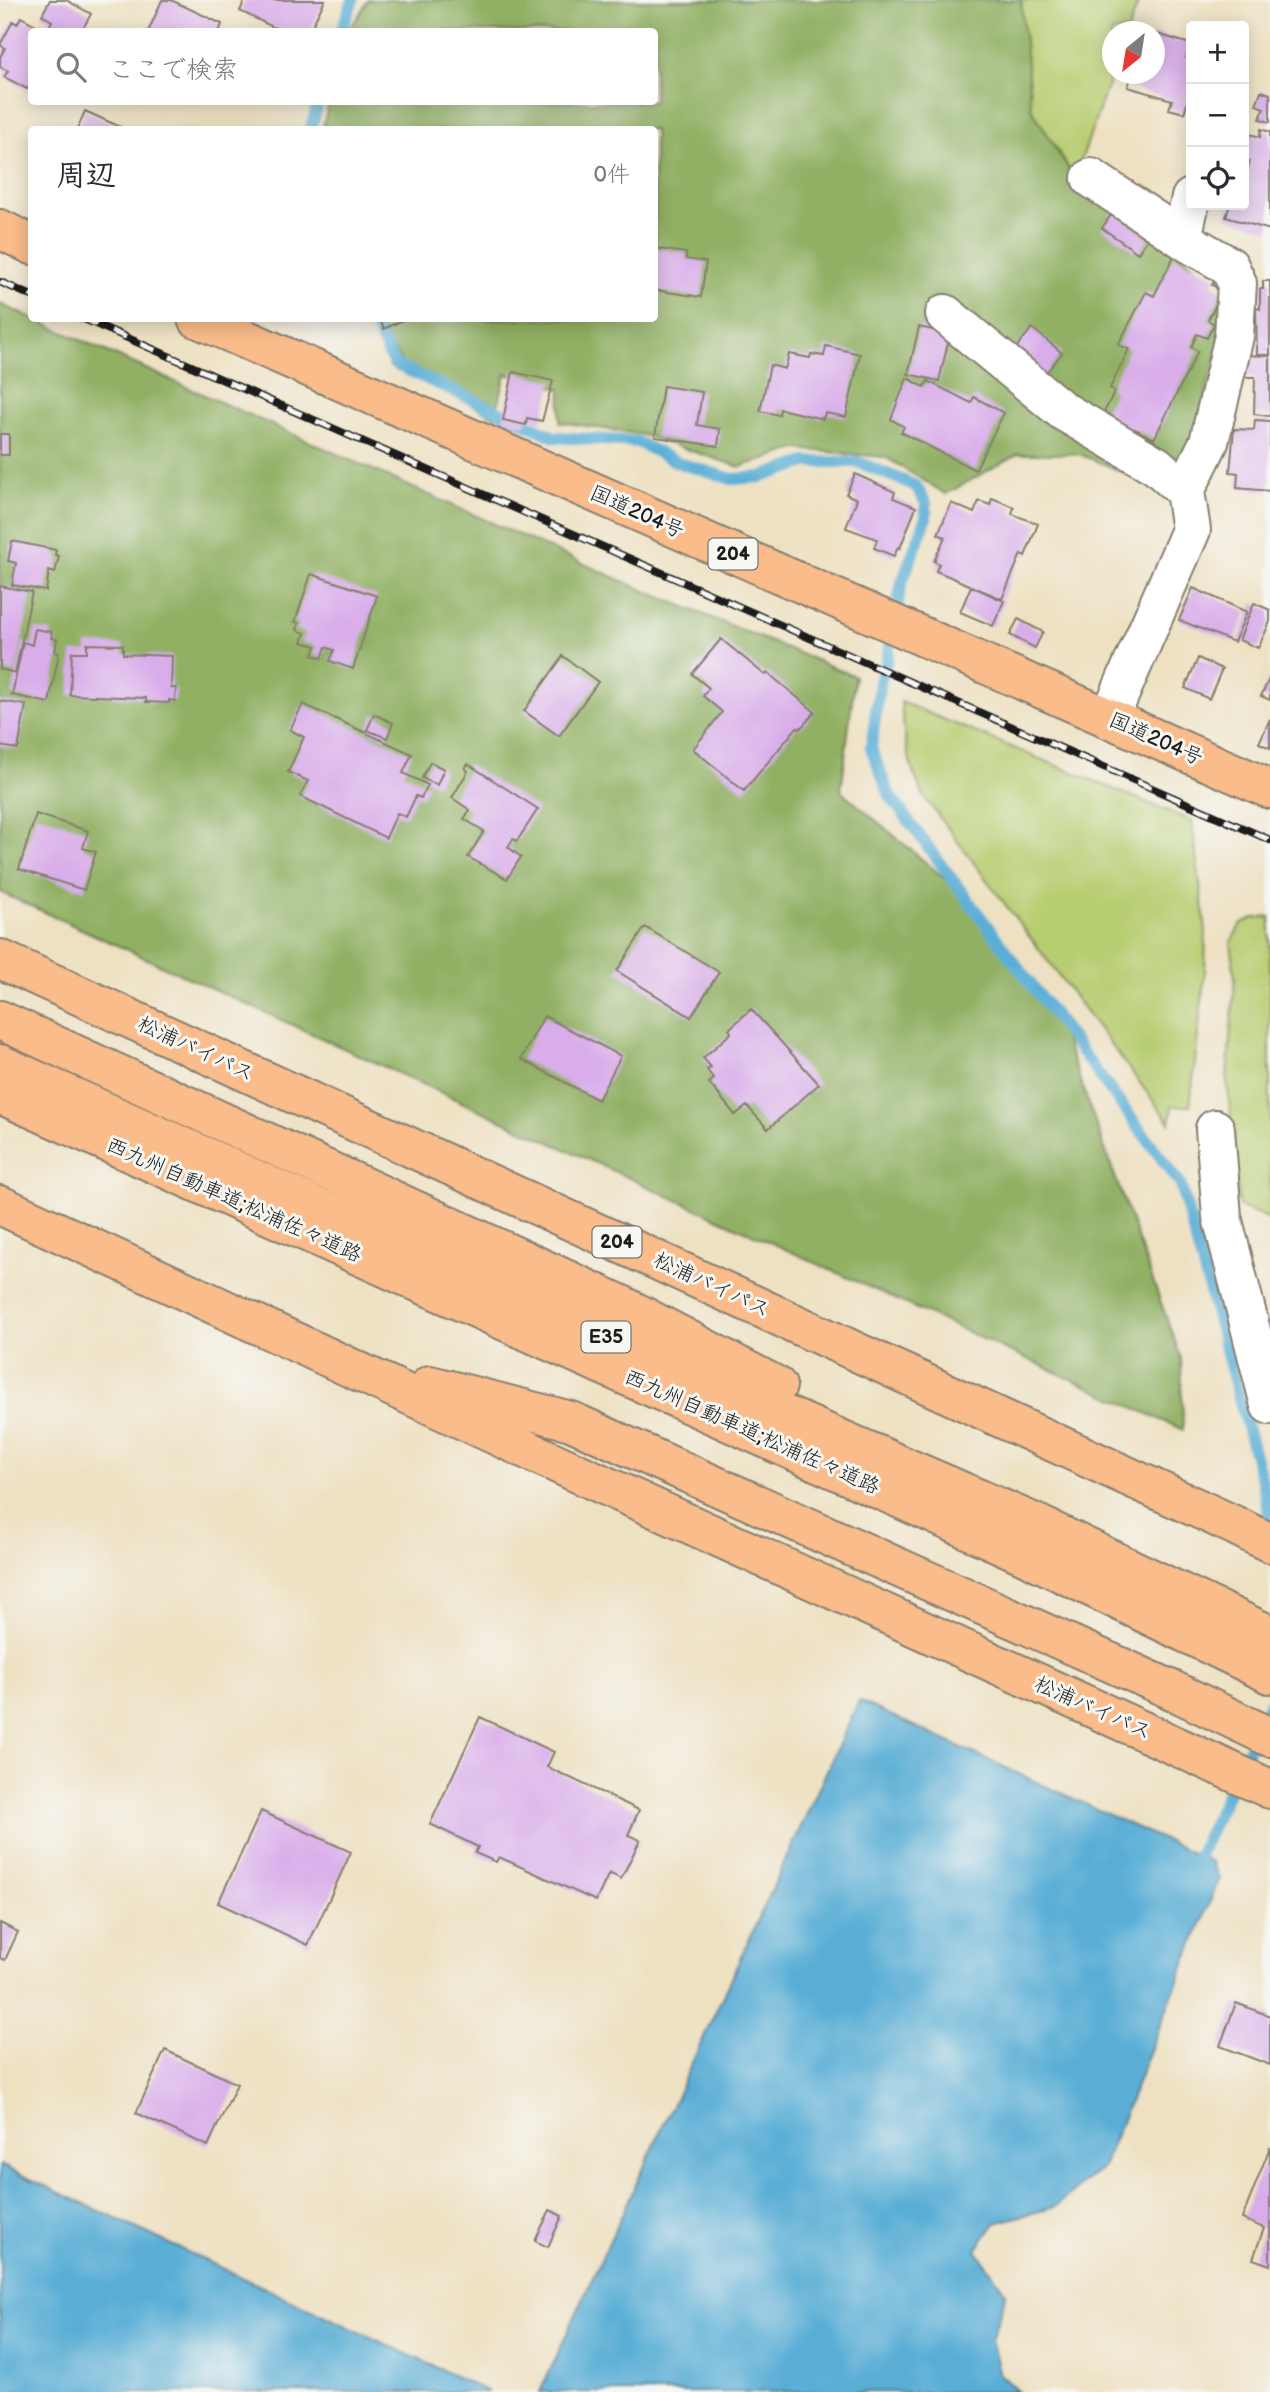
<!DOCTYPE html>
<html lang="ja">
<head>
<meta charset="utf-8">
<style>
  :root { --surface:#fff; --page:#f7f7f7; --text:#2b2b33; --muted:#7c7c81; --line:#e1e1e2 }
  body { margin:0; font-family:"Balsamiq Sans","Klee One",sans-serif; background:var(--page); color:var(--text) }
  .controls { position:absolute; right:21px; top:21px; display:grid; overflow:hidden; border-radius:7px; box-shadow:0 4px 18px #0003 }
  .controls button { width:63px; height:63px; display:grid; place-items:center; padding:0; border:0; border-bottom:2px solid var(--line); background:var(--surface); color:var(--text); font:35px sans-serif }
  .compass { position:absolute; left:1102px; top:21px; width:63px; height:63px; border-radius:50%; background:var(--surface); box-shadow:0 4px 18px #0003; rotate:210deg }
  .list { margin:0; padding:0; list-style:none }
  h2 { display:flex; justify-content:space-between; align-items:center; height:91px; margin:0; padding:0 28px; font-size:30px }
  h2 small { font-size:23px; font-weight:400; color:var(--muted) }
  .icon { flex:none; width:38px; height:38px; fill:none; stroke:currentColor; stroke-width:2; stroke-linecap:round; stroke-linejoin:round }
  .map { position:relative; flex:none; width:1270px; height:2392px; overflow:hidden }
  .search { position:absolute; background:var(--surface); box-shadow:0 4px 18px #0003; left:28px; top:28px; width:630px; height:77px; display:flex; align-items:center; gap:18px; box-sizing:border-box; padding:0 24px; border-radius:7px; color:var(--muted); font-size:26px }
  .panel { position:absolute; background:var(--surface); box-shadow:0 4px 18px #0003; left:28px; top:126px; width:630px; height:196px; border-radius:7px }
  .map>svg:first-child { display:block }
</style>
</head>
<body>
<div class="map">
<svg width="1270" height="2392" viewBox="0 0 1270 2392">
  <rect width="100%" height="100%" fill="#f6f6f2"/>
  <filter id="ink" filterUnits="userSpaceOnUse"><feTurbulence type="fractalNoise" baseFrequency=".0143" numOctaves="2"/><feDisplacementMap in="SourceGraphic" scale="14" xChannelSelector="R" yChannelSelector="G"/><feConvolveMatrix kernelMatrix="1 2 1 2 8 2 1 2 1" color-interpolation-filters="sRGB"/></filter>
  <filter id="wash" filterUnits="userSpaceOnUse"><feTurbulence type="fractalNoise" baseFrequency=".00686" numOctaves="4" result="noise"/><feDisplacementMap in="SourceGraphic" scale="28" xChannelSelector="R" yChannelSelector="G"/><feGaussianBlur stdDeviation="1.57" result="paint"/><feColorMatrix in="noise" values="0 0 0 0 0 0 0 0 0 0 0 0 0 0 0 0 0 1.4 0 .05"/><feComposite in="paint" operator="in"/></filter>
  <g filter="url(#wash)">
    <rect width="100%" height="100%" fill="#eee1c2"/>
    <path fill="#b7cd71" stroke="#6a7446" stroke-width="2" d="M1021 0H1139L1128 31 1112 32V73L1075 178 1031 108Z
      M901 702 1192 821 1206 931 1205 972 1190 1106H1172L1170 1123 925 798C907 765 904 738 901 702Z
      M1270 917V1219L1239 1206 1227 1079 1235 979 1231 942 1241 924 1255 918Z"/>
    <path fill="#91b063" stroke="#566640" stroke-width="2" d="M368 0H1021L1031 108 1074 178 1165 237 1230 304 1187 465 1152 484 1079 454H1018L946 494 885 457 796 449 740 467 643 435 560 422 561 389 506 374 495 417 406 368 386 339 377 319 654 318V130H322L329 102H654V32L349 31Z
      M0 304 643 590 855 676 841 791 956 888 1058 1020 1181 1358 1183 1430 0 892Z"/>
    <path fill="#5aaed6" stroke="#3b6579" stroke-width="2" d="M859 1701 1212 1862 1219 1879 1103 2167 1055 2207 995 2223 976 2250 1006 2293 991 2340 1000 2375 1018 2392H540Z
      M0 2165 489 2392H0Z"/>
    <g fill="none" stroke-linecap="round" stroke-linejoin="round">
      <path stroke="#5aaed6" stroke-width="12" d="M341 32 353 0
        M310 130 319 102
        M371 318 394 364 555 437 637 442 679 463 732 479 761 477 806 462H858L916 486 926 503V519L902 582 887 660 880 682 871 748 890 796 1180 1183 1262 1481 1270 1519
        M1198 1856 1270 1703"/>
    </g>
    <g id="blocks">
      <path fill="#d9adea" d="M50 0H66L91 14 81 32H32V84L27 89 4 77 8 71 0 67V57L5 48 0 45 13 21 17 24 21 17 47 31 52 21 42 15Z
        M162 0H171L222 24 219 32H148Z
        M245 0H325L309 32H283L240 11Z
        M1154 33 1190 44 1186 58 1191 59V105L1187 104 1184 113 1169 109 1172 100 1128 87 1132 74H1154Z
        M1261 91 1270 94V122L1260 119 1264 108 1256 105Z
        M85 111 127 130H77Z
        M1261 129 1270 132V230L1226 217 1230 205H1244V182L1250 161 1244 159V156L1250 134 1260 137Z
        M1113 212 1149 237 1138 253 1102 228Z
        M654 248 686 253V259L706 262 701 297 654 290Z
        M1174 256 1216 277 1212 285 1223 291 1208 320 1214 324 1207 338 1197 334 1191 347 1198 351 1154 439 1135 429 1132 435 1103 414 1115 391 1110 388 1129 349 1118 345 1146 292 1154 296Z
        M1263 281H1270V355H1257L1256 308 1260 309V289H1263Z
        M379 318H407L384 329Z
        M919 327 950 334 939 381 908 374Z
        M1032 328 1062 353 1042 378 1012 353Z
        M826 346 860 354 846 417 825 413 823 419 780 409 779 415 760 411 770 365 785 369 789 354 810 358 811 354 824 356Z
        M1245 355 1270 356V416L1254 414 1255 377H1245Z
        M513 372 553 381 542 421 527 418 526 425 503 420Z
        M907 378 924 387 928 381 971 403 974 397 1004 413 975 470 901 432 904 427 891 419Z
        M663 386 702 392 697 425 720 429 718 446 655 437Z
        M1255 420 1270 421V491L1237 488 1238 473 1230 472 1234 429 1254 430Z
        M0 434H9V455H0Z
        M855 474 895 492 893 498 916 507 900 548 898 547 894 556 874 548 877 539 846 528 857 499 846 494Z
        M992 498 1014 507 1012 514 1038 524 1025 556 1021 554 1002 599 936 571 939 564 934 561 945 537 938 534 951 503 974 513 979 501 990 505Z
        M12 541 56 550 55 555 59 556 55 573 49 571 46 591 12 585 16 563 8 561Z
        M311 574 377 596 353 669 330 661 334 650 326 647 322 658 313 655 316 646 302 642 305 633 297 630 299 623 295 622Z
        M0 586 32 592 15 673 0 669Z
        M971 586 1004 601 993 626 960 612Z
        M1193 588 1247 612 1234 642 1179 620Z
        M1254 603 1270 610V622L1258 648 1239 640Z
        M1018 619 1043 632 1035 648 1010 635Z
        M35 629 52 632 51 638 57 639 55 652 59 653 49 703 12 695 23 642 32 645Z
        M721 639 765 675 768 673 815 712 800 729 797 727 744 791 693 749 722 712 703 696 709 688 692 674Z
        M87 644 123 645V654L172 656 171 688H176L175 701 169 700V703L146 702V698L70 695 72 652H87Z
        M563 656 598 682 559 736 524 711Z
        M1198 658 1222 669 1209 699 1185 688Z
        M1270 677V700L1261 696Z
        M0 701 26 705 18 749 0 746Z
        M303 704 412 754 403 773 428 785 421 798 416 796 406 817 397 813 386 838 300 796 308 781 288 772 304 737 290 730Z
        M374 714 393 723 387 738 367 730Z
        M1270 719V748L1259 743Z
        M430 762 444 769 437 785 422 778Z
        M468 764 538 809 517 841 513 839 508 847 521 857 507 879 468 857 484 831 464 819 470 810 452 798 468 771 465 768Z
        M36 814 88 831 83 848 96 852 84 890 19 869Z
        M645 927 719 972 691 1017 617 971Z
        M751 1009 819 1084 768 1129 747 1106 735 1115 709 1083 714 1079 707 1070 711 1067 703 1058 731 1033 729 1029Z
        M544 1016 621 1056 598 1100 521 1059Z
        M480 1717 554 1752 547 1767 639 1810 628 1835 640 1840 621 1879 609 1873 596 1901 499 1857 496 1862 475 1853 478 1847 430 1824Z
        M261 1811 351 1852 308 1945 218 1903Z
        M0 1923 18 1932 5 1960 0 1958Z
        M1236 2003 1270 2016V2065L1220 2046Z
        M165 2050 237 2084 208 2146 136 2113Z
        M1270 2147V2265L1253 2259 1264 2228 1242 2219Z
        M550 2210 562 2216 548 2247 535 2241Z"/>
    </g>
  </g>
  <g filter="url(#ink)">
    <use href="#blocks" fill-opacity="0" stroke="#857e6f" stroke-width="2"/>
    <g fill="none" stroke-linecap="round" stroke-linejoin="round">
      <g stroke="#857e6f" stroke-width="42">
        <path id="minor" d="M1091 178 1189 243 1229 266 1237 283 1234 336 1209 442 1185 491
          M1182 238 1191 198
          M945 314 1063 411 1157 466 1185 491 1191 530 1109 719
          M1215 1129 1222 1217 1270 1405"/>
      </g>
      <g stroke="#857e6f" stroke-width="42">
        <path id="highway" d="M0 229 32 245
          M197 318 1270 789
          M0 959 1234 1525 1270 1543
          M0 1020 622 1305 777 1386
          M0 1064 616 1342 1037 1524 1270 1635
          M0 1094 1025 1555 1270 1674
          M0 1205 558 1464 1270 1789
          M430 1385 571 1421 1172 1690 1270 1737"/>
      </g>
      <use href="#minor" stroke="#fff" stroke-width="38"/>
      <use href="#highway" stroke="#f9bc8a" stroke-width="38"/>
      <g stroke="#1c1c1c" stroke-width="8">
        <path id="rail" d="M0 282 32 296
          M82 318 1270 840"/>
      </g>
      <use href="#rail" stroke="#f6f6f2" stroke-width="5" stroke-dasharray="16" stroke-linecap="butt"/>
    </g>
  </g>
  <g text-anchor="middle" dominant-baseline="central" stroke-width="6" stroke-linejoin="round" paint-order="stroke">
    <g fill="#f6f6f2" stroke="#5d5d5c" stroke-width="2">
      <rect x="708.5" y="538.5" width="49" height="31" rx="5"/>
      <rect x="592.5" y="1226.5" width="49" height="31" rx="5"/>
      <rect x="581.5" y="1321.5" width="49" height="31" rx="5"/>
    </g>
    <g font-size="19" font-weight="bold" fill="#1c1c1c">
      <text x="733" y="554">204</text>
      <text x="617" y="1242">204</text>
      <text x="606" y="1337">E35</text>
    </g>
    <g font-size="21" fill="#1c1c1c" stroke="#f6f6f2">
      <text transform="translate(637 512) rotate(24)">国道204号</text>
      <text transform="translate(1156 739) rotate(24)">国道204号</text>
      <text transform="translate(196 1049) rotate(25)">松浦バイパス</text>
      <text transform="translate(234 1200) rotate(24)">西九州自動車道;松浦佐々道路</text>
      <text transform="translate(712 1285) rotate(25)">松浦バイパス</text>
      <text transform="translate(752 1432) rotate(24)">西九州自動車道;松浦佐々道路</text>
      <text transform="translate(1093 1708) rotate(24)">松浦バイパス</text>
    </g>
  </g>
</svg>
<div class="controls">
<button>+</button>
<button>−</button>
<button><svg class="icon" aria-label="locate" viewBox="0 0 24 24"><circle cx="12" cy="12" r="6"/><path d="M12 2v4M12 18v4M2 12h4M18 12h4"/></svg></button>
</div>
<svg class="compass" viewBox="-18 -18 36 36"><path d="M0-13l5 13h-10z" fill="#e53935"/><path d="M0 13l5-13h-10z" fill="#7c7c81"/></svg>
<div class="search"><svg class="icon" aria-label="search" viewBox="0 0 24 24"><circle cx="10" cy="10" r="6"/><path d="M15 15l6 6"/></svg>ここで検索</div>
<section class="panel">
<h2>周辺<small>0件</small></h2>
<ul class="list">
</ul>
</section>
</div>
</body>
</html>
